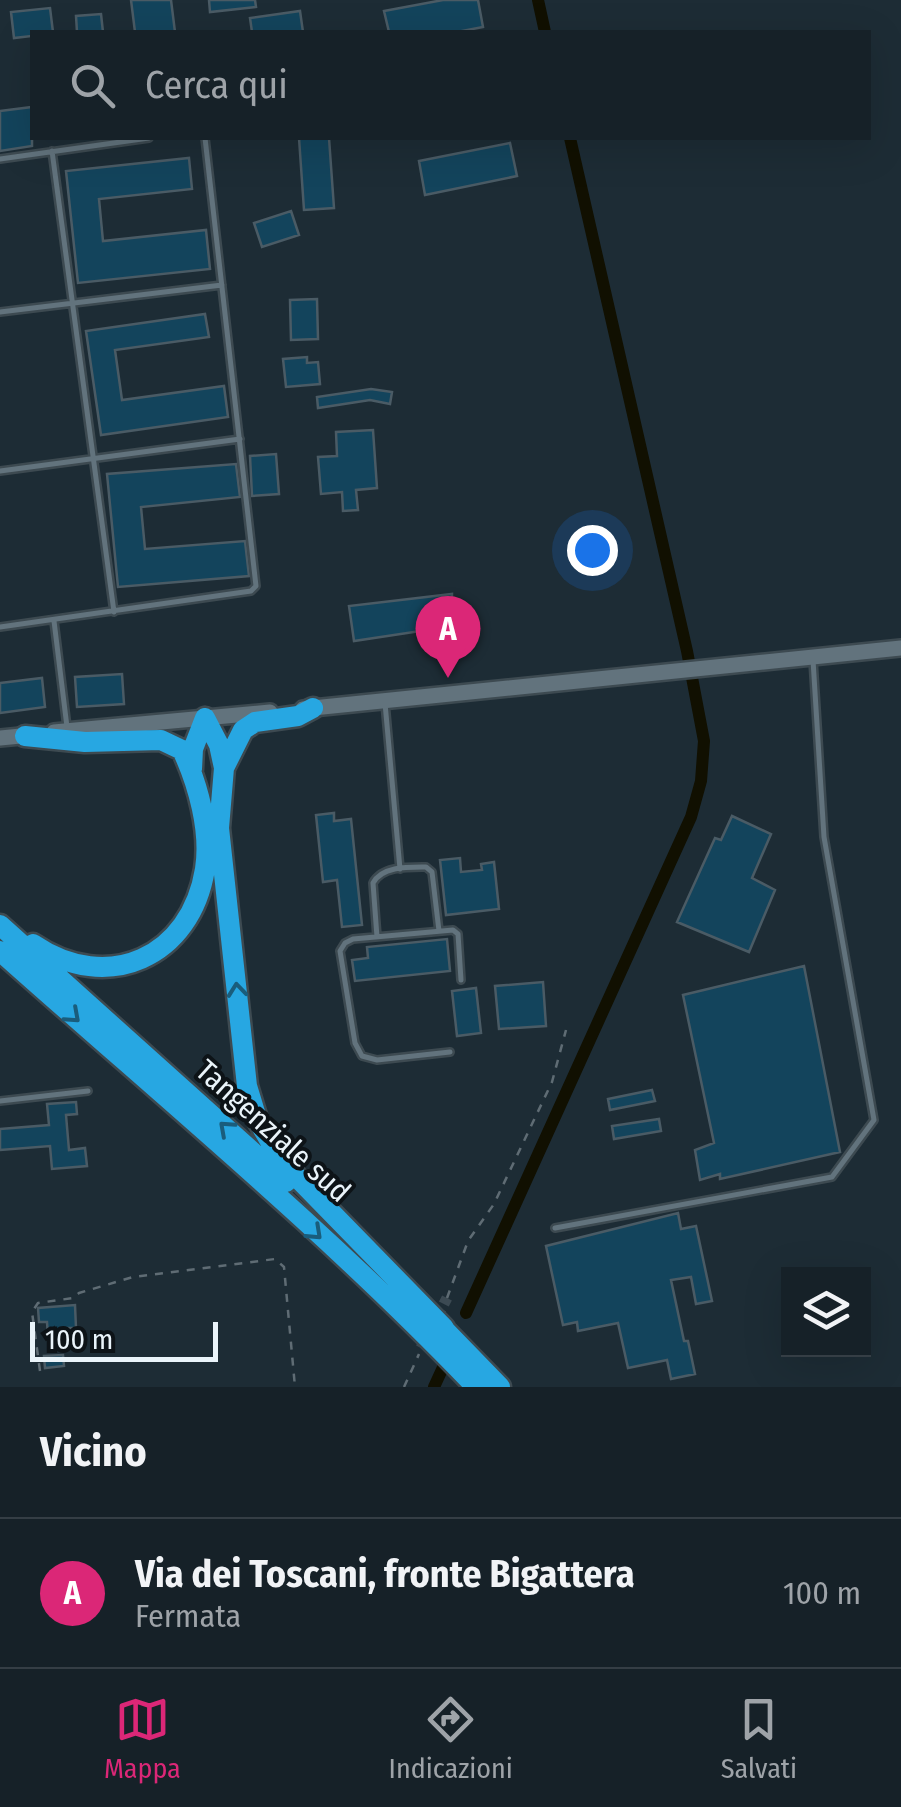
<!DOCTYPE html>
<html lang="it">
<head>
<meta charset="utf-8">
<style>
  :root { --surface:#162128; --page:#1f2930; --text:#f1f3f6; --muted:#9ea3a8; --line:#353e45; --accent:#db2777 }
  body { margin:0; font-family:"Fira Sans Condensed",sans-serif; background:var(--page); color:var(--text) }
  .controls { position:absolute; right:30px; bottom:30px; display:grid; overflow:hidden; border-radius:0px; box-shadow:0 10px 40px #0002 }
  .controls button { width:90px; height:90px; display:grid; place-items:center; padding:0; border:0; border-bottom:2px solid var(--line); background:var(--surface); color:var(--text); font:50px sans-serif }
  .scale { position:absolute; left:30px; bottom:25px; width:188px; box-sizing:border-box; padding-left:10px; border:5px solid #eaf4fa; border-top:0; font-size:28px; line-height:35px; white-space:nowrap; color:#eaf4fa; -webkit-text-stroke:8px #0d1317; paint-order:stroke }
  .you { position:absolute; left:592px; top:550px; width:35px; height:35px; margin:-25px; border:8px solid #fff; border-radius:50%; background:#1a73e8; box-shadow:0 0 0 15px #1a73e833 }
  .badge { display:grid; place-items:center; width:65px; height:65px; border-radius:50%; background:var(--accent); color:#fff; font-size:32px; font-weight:700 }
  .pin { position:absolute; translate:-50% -82px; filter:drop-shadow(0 2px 5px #0008) }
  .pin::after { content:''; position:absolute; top:52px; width:35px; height:30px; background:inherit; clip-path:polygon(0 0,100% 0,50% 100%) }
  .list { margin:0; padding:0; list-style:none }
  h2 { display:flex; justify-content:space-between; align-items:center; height:130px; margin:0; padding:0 40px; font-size:42px }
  h2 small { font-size:32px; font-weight:400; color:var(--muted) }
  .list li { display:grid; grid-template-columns:65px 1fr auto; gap:30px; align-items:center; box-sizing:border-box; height:150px; padding:0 40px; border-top:2px solid var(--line) }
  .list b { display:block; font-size:38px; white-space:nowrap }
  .list p { margin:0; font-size:32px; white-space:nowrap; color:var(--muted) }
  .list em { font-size:32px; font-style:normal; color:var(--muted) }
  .icon { flex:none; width:55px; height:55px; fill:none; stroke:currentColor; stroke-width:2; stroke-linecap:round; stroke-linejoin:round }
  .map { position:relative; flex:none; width:901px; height:1387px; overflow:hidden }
  .search { position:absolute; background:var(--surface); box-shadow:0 10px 40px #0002; left:30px; right:30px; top:30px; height:110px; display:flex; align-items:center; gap:25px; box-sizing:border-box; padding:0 35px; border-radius:0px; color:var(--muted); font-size:38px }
  .sheet { height:280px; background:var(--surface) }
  nav { display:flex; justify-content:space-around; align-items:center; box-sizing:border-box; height:140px; border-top:2px solid var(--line); background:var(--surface); font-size:28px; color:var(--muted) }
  nav a { display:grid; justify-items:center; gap:5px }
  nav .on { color:var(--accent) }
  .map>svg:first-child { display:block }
</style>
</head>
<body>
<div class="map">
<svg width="901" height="1387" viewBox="0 0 901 1387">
  <rect width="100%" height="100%" fill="#1d2c35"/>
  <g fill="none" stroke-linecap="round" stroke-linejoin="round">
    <path stroke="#111001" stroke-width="12" d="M538 0 545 32
      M466 1313 691 817 701 781 704 741 687 651 570 138
      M434 1387 445 1363"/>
  </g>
  <path fill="#13445c" stroke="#4a5b65" stroke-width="2.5" d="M131 0H171L175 32H135Z
    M209 0H255L256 7 210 12Z
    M443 0H478L483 27 457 32H389L384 11Z
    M50 8 53 32H32V36L14 38 11 12Z
    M300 11 303 32H252L250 18Z
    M101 14 103 32H77L76 16Z
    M32 107V146L0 151V111Z
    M299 138H329L334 208 304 210Z
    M510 143 517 176 425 195 419 161Z
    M189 158 192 189 99 199 103 241 206 230 210 269 78 283 66 171Z
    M291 211 299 235 262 247 254 223Z
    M317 299 318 339 291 340 290 300Z
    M205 314 209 337 115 350 122 400 224 386 228 417 101 435 86 331Z
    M307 357V363L318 362 320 384 286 387 283 359Z
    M371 389 392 392 390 404 370 400 318 408 317 397Z
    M373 430 377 488 356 490 358 510 343 511 342 492 321 494 318 457 337 456 336 432Z
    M276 454 279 494 252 496 250 456Z
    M236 464 240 497 141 507 145 549 245 541 249 576 118 587 107 474Z
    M452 594V604L458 603 459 619H455L454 626 354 641 349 606Z
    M122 674 124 704 77 707 75 677Z
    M42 678 45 707 0 713V683Z
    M334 813V821L351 819 362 925 342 927 337 880 323 882 316 815Z
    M732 816 771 834 752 878 775 890 749 952 677 922 715 838 721 840Z
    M460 858 461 872 482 870 481 864 494 862 499 909 446 915 440 860Z
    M447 939 450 971 355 981 352 960 368 958 367 947Z
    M804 966 840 1152 720 1179V1174L700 1180 695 1150 714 1143 683 995Z
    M543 982 546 1026 499 1029 495 986Z
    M476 988 481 1033 457 1036 452 991Z
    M652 1090 655 1101 610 1110 608 1099Z
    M76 1102 77 1114 66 1115 69 1150 85 1148 87 1166 52 1169 50 1146 0 1150V1129L49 1125 47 1104Z
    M659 1119 661 1131 614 1139 612 1126Z
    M678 1213 681 1229 696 1226 712 1301 696 1304 691 1277 671 1280 684 1341H688L695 1374 671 1379 667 1360 628 1368 618 1323 578 1331 577 1322 563 1325 546 1246Z
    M75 1305 76 1328H67L68 1335 48 1337 47 1322H39L38 1308Z
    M63 1355 64 1366 45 1368 44 1356Z"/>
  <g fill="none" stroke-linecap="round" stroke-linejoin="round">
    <path stroke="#3c4a53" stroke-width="11" stroke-dasharray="11 5.5" stroke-linecap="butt" d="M421 1348 447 1298"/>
    <g stroke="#3d4a51" stroke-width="10">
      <path id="lane" d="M52 151 114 612
        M0 159 149 138
        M0 312 222 285
        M0 471 240 439
        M54 621 67 727
        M0 627 251 591 256 586 205 138
        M385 703 400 869
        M377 937 373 883C382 866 408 867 426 867L432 872 439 931
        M450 1052 377 1060 362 1056 355 1043 340 951 345 943 353 939 453 930 458 934 461 980
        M0 1101 88 1091
        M555 1228 832 1177 874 1120 824 837 813 660"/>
    </g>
    <g stroke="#3d4a51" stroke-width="20">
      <path id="secondary" d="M303 709 901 648
        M54 732 270 712
        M0 738 31 735"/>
    </g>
    <g stroke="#3d4a51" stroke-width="25">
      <path id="highway" d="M313 708 298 716 255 722 243 730 224 768 219 828 247 1086 257 1119 282 1162 444 1328
        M205 718 219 745 224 768
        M25 736 85 742 161 740 182 750C198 784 211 831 205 869 191 957 108 995 33 944
        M192 769 193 749 205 718
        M0 925 286 1182
        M0 951C160 1094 328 1232 476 1387
        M435 1320 500 1387"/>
    </g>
    <path stroke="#5f6c74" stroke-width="2.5" stroke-dasharray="8 8" stroke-linecap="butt" d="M447 1298 468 1241 494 1204 552 1082 566 1030
      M40 1371 32 1312 38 1303 73 1298 79 1293 133 1277 275 1259 284 1267 295 1387
      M404 1387 419 1354"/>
    <use href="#lane" stroke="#62737d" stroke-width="5"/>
    <use href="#secondary" stroke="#62737d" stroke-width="15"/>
    <use href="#highway" stroke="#27a7e2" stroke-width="20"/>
  </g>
  <defs><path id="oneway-chevron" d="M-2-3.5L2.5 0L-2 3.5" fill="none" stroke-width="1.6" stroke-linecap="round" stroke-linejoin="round" transform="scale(2.5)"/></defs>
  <g stroke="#1a5d7c">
    <use href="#oneway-chevron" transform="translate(237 990) rotate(-96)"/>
    <use href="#oneway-chevron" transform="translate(73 1016) rotate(42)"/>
    <use href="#oneway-chevron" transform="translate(226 1128) rotate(-138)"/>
    <use href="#oneway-chevron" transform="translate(315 1233) rotate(43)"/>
  </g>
  <g text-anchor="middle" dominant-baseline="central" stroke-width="8" stroke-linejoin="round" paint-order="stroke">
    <g font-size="30" fill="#eaf4fa" stroke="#0d1317">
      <text transform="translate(273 1131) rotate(42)">Tangenziale sud</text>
    </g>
  </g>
</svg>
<div class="controls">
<button><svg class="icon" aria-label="layers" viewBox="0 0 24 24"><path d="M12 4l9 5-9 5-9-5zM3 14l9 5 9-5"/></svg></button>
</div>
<div class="scale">100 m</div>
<div class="you"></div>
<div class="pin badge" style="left:448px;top:678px">A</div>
<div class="search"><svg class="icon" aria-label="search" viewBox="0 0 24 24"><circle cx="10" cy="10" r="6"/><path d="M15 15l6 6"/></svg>Cerca qui</div>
</div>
<section class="sheet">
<h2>Vicino<small></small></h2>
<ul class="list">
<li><span class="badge">A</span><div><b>Via dei Toscani, fronte Bigattera</b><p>Fermata</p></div><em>100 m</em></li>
</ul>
</section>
<nav>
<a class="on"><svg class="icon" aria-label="map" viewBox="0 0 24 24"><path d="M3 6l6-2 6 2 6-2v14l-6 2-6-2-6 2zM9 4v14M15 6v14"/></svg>Mappa</a>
<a><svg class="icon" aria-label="directions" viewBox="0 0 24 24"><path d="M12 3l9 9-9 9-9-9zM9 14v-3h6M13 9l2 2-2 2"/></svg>Indicazioni</a>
<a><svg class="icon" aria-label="saved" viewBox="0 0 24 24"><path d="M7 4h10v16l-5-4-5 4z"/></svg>Salvati</a>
</nav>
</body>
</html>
